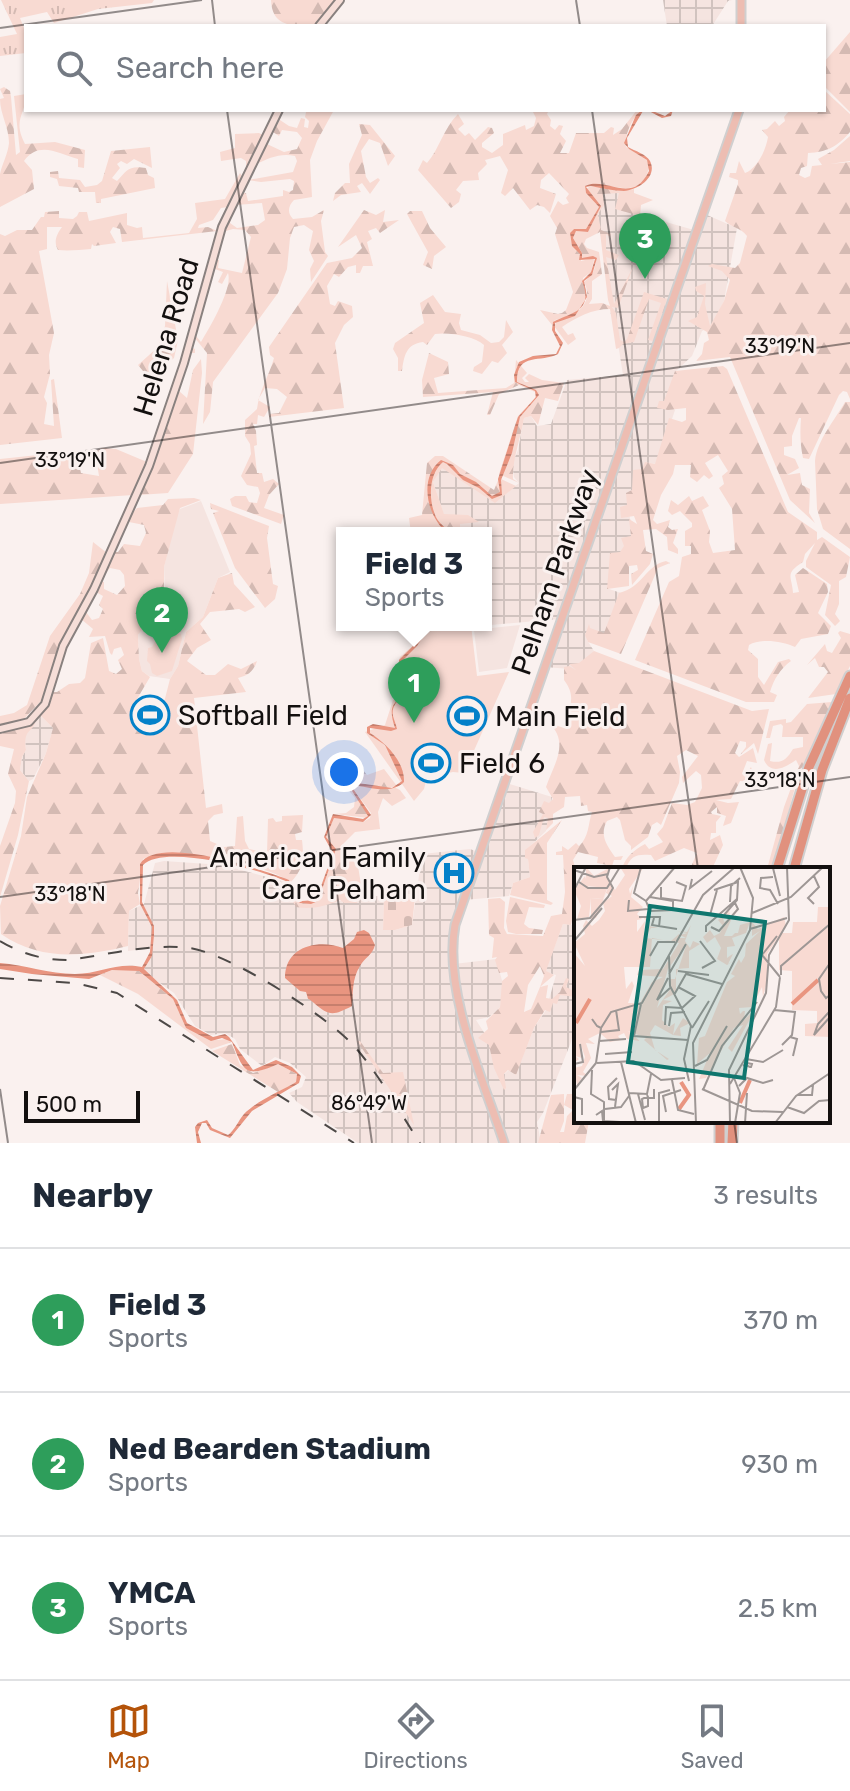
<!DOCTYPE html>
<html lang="en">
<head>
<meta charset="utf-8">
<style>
  :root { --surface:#fff; --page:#f6f6f7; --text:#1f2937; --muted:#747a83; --line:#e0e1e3; --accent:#b45309 }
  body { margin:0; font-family:Rubik,sans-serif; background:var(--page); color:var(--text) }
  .scale { position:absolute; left:24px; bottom:20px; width:116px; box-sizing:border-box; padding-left:8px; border:4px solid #13100f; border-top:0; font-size:22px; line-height:28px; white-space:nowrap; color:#13100f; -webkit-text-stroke:6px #faf1ef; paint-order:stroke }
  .you { position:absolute; left:344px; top:772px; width:28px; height:28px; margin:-20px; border:6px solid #fff; border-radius:50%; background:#1a73e8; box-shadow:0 0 0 12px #1a73e833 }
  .badge { display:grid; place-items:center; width:52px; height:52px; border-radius:50%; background:var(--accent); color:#fff; font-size:26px; font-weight:700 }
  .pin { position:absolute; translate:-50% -66px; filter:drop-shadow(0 2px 4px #0008) }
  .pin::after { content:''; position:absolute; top:42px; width:28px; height:24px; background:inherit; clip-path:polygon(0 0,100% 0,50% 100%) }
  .popup { position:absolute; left:336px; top:527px; width:156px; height:104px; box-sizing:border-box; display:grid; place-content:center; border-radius:0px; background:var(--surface); filter:drop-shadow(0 2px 6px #0005); font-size:26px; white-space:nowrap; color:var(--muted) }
  .popup b { font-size:30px; color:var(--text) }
  .popup::after { content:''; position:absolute; left:50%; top:100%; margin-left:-16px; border:16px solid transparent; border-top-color:var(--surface) }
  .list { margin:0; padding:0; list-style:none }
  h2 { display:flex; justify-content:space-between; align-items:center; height:104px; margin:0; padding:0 32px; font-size:34px }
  h2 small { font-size:26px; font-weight:400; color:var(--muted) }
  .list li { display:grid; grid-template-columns:52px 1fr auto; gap:24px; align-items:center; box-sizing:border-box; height:144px; padding:0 32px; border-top:2px solid var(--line) }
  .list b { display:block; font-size:30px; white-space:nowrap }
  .list p { margin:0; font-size:26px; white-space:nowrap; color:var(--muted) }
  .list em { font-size:26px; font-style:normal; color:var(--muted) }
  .icon { flex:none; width:44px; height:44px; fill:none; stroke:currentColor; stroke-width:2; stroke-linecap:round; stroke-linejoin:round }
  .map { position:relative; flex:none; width:850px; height:1143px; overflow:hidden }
  .search { position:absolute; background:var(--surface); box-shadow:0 2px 6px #0004; left:24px; right:24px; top:24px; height:88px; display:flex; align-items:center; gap:20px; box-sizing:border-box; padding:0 28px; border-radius:0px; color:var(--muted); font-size:30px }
  .sheet { height:536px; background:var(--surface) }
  nav { display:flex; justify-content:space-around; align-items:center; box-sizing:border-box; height:112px; border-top:2px solid var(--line); background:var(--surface); font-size:22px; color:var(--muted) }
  nav a { display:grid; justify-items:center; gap:4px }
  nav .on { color:var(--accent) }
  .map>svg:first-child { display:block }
</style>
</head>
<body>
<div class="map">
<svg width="850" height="1143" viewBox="0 0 850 1143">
  <defs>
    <pattern id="industrial-grid" width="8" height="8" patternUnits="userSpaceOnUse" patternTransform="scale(2)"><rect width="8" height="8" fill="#f5e4e0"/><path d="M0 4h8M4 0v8" fill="none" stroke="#d1c3bf"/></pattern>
    <pattern id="grass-tufts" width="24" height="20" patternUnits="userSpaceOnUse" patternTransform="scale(2)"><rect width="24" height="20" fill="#f8dad2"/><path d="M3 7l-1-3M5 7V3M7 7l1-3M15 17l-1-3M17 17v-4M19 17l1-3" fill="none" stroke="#d4bab3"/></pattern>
    <pattern id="forest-firs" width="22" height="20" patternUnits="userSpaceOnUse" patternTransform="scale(2)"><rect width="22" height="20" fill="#f8dad2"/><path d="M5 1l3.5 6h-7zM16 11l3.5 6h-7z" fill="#d4bab3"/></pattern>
    <pattern id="cemetery-stones" width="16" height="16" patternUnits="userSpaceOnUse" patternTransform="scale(2)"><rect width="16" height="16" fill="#f8dad2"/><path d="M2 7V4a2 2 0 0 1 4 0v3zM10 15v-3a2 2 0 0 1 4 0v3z" fill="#d4bab3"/></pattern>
    <pattern id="water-rules" width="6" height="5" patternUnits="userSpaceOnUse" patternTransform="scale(2)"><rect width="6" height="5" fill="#e99580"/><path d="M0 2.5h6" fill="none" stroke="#c77f6d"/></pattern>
  </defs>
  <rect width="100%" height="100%" fill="#faf1ef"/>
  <path fill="#f5e4e0" d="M201 501 230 572 218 578 203 617 186 632 178 666 170 679 149 676 142 671 139 659 138 635 165 595 164 567 176 517 180 509Z
    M520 625 507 668 479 672 474 630Z"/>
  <path fill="url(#industrial-grid)" d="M663 0H732L728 1 712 26H667Z
    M606 187 622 191 617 208 701 232 707 215 737 228 724 301 713 325 702 331 692 356 676 371 665 404 675 410 657 464 646 463 628 506 637 563 609 566V589L621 593 605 636 590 631 587 640 594 651 582 670 545 667 559 619 469 627V625H486V533H454L444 515 433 482 442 467 495 502 519 483 514 477 512 464 518 450 524 418 531 416 537 426 551 424 567 380 623 375 597 211Z
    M40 715 53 728 46 753 33 779 29 781 20 770 22 757 26 750 25 739 26 731Z
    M506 783 552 797 546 831 527 849 530 877 513 883 509 896 464 900 458 920 454 964 496 959 503 984 500 1007 489 1017 476 1020 487 1037 500 1078 509 1070 517 1071 534 1028 546 1010 556 975 545 972 563 924 572 925 576 907V1022L571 1042 543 1113 537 1122 541 1143H358L297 1102 289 1093 302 1087 306 1077 290 1063 275 1057 262 1066 240 1049 235 1039 225 1033 211 1035 195 1026 174 993 143 971 152 955V948L128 951 129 911 144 904 155 863 164 861 223 865 285 882 303 903 341 901 350 895 370 897 384 895 383 929 395 930 412 925 422 854 470 849 481 853Z"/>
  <path fill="url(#grass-tufts)" d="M1 0H154L152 3 98 9 54 23 47 12 20 18 26 33V53L0 56V37L17 34Z"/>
  <path fill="url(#forest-firs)" fill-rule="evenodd" d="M271 0H336L315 26C294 26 272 28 271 0Z
    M850 32V112L824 86V62Z
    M4 87 10 91 11 97 16 155 20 152 14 96 26 94C26 115 12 119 25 144L55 142 85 150 84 168 78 167V159C59 154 39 140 24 161L32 170 34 189 0 207C0 196 0 184 0 174 2 164 8 154 9 143 9 127 0 114 0 99L4 98 0 89Z
    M824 90 850 114V132C837 147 827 152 808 153L807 166 801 168 799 175 805 178 810 176 812 166 822 165 818 159 834 150 850 136V161L830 164 850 162V399L847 392 843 391 839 395 809 459 803 458C800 444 800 431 801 418H799L792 436V446L784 447V455L795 459 799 468 787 475 800 473 802 485 810 489 809 513 815 523 790 500 730 357 696 361 702 354 704 343 709 340 707 332 688 321 697 317 704 296 696 291 695 287 706 283 705 304 710 326 724 301 730 280 722 271 708 266 712 264 735 268 740 263 747 236C740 227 732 228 725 221L738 184V180L729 177 730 173H736L739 161 745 173C757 169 766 150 768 137L762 130 767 129 775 121 779 126 785 121 784 117 790 110H824Z
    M309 110H334L317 141 310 160 312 197 294 200C288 206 287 213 293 219L312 217 324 210 321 221 325 252 328 256 311 282 310 269 314 261 309 250 313 231 304 225 294 227 290 238 287 269 278 293 213 382 210 412 203 424 207 353 194 337 216 260H219L218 268 242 273 251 237 245 230 233 229 222 232 232 213 230 223 237 228 258 225 265 220 262 203 235 205 241 193H246L248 201 283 196V190L289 192 293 190 294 181 290 179 261 182 248 180 293 172 297 161 295 156C280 153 269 158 255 165L267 144 284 152 297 149 302 138 297 132 282 130 279 136 273 132 280 120 289 126 297 128 301 118 305 119 304 127 308 128 309 121 305 117 306 112ZM215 269 223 272 218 282 222 284 228 273C233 288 210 327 201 342L196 336Z
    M532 110H549L547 114 551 120 550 126 555 130 559 125 563 126 560 134 566 141 560 153H569L576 133H604L611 127 614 128 613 135 622 129 637 110H642C632 118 624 135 626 147L647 160 649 167C641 206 606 177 585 186L586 193 599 207 586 229H574L570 233C571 243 573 247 581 254V261L593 258 594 260 591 272 583 278C583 282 585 286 586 291 588 310 569 317 555 320L552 325 540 310 558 314 562 313 566 310 573 292 555 234 557 228 550 216 558 201 563 205 569 203 566 198 569 194 549 173 541 180 540 188 556 194 550 213 544 207 537 205 530 210 513 188 505 196 501 193 508 170 500 156 485 160 487 164 478 173 479 180 463 181 456 190 461 194 459 202 451 208 418 170 423 160 427 163C440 148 443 129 458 114L464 124 458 129 465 136 469 133 475 140 488 127 492 128 494 133 482 143V147L492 153 503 145V134L525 125 526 130 534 126 536 118Z
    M359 124 370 125 395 156 388 166 380 143 369 139 361 151 366 177 370 183 378 178 380 180 370 194 362 183 357 186 361 192 341 195 333 201 335 193 345 183H350L349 164 362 135Z
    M259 133 265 136 246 168V161L241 158 221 161 220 152 235 148V134Z
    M150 147 152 168 134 159 127 164 121 161 117 164 120 168 112 178 117 181C127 170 129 165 146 168L148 175 154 178 155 188 101 199V203H96L95 192H79L78 188 59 186 57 179 50 177V172L58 171 59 178 80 180 85 187 97 185 102 181 111 151Z
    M240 173 242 176 228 207 221 208 213 220 199 225 198 228 208 227 217 231 122 242 120 229 113 227 110 232 116 243 94 246 92 244 91 249C80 250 68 251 58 250 53 241 57 234 62 227H47V249L39 251 54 333 49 355 50 374 44 397 47 403 44 424 54 426 51 380 54 379 62 438 0 445V234L5 236 17 230H32L41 217H44L45 212 59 211V218L73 219 77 216 79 212H87L89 221 127 213V225L137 228 142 227 143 238 189 233 197 219 195 203 225 199Z
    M591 186 619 191 634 189V193L653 200 641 205 640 216 615 209 619 193 603 194 604 205 598 214 601 230 611 234 610 237 606 234V250L619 255 616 260 606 257 614 304 633 267 618 308 612 307 616 313 620 340 624 342 627 339 644 292 667 299 653 341 648 340 661 303 649 299 634 342 623 344 619 348 616 349 610 309C592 309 577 317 562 327L568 335 573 333 576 339 568 345 554 326 557 321C575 317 595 303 584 282 592 275 596 270 596 258H582V253L573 238 576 231 588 232 601 206 586 189ZM600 232 608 300 610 306 602 303 589 304 592 299V281L602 274 599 252 587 248 584 244 586 239Z
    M364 210 376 215 385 210 383 222 399 220 380 233 376 228 368 231 372 239 367 242 373 266H363L360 273H356V265L348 267 339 277 334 274 327 286 330 304 335 306 338 301 352 306 353 317 344 325 335 343 344 408 269 417 270 414 279 413 287 397 277 389 265 388 258 400 270 407 264 417 258 415 257 424H253L256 431 257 445 254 446 257 473H262L264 482 273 479 279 484 269 495 264 508 284 515 281 524 232 506 230 499 235 496H246L249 502 257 503 260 493 258 487 247 485 241 476 251 454 250 444 245 436V420L257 409C259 391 269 376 274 358L270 355 269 347 327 263 352 258 362 248 356 235 338 247Z
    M410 211H422L430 228 446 247 434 256 432 269 423 265 428 252 407 214Z
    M167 281 178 340 174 358 166 365 158 389 138 365 158 347 165 326Z
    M433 295 445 312 461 314 459 323 461 330 480 335 491 343 499 342 504 337 506 320 513 332 502 345 507 353 498 363 492 361 482 374 473 371 474 367 482 362 484 345C474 336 449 332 435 334L427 345 423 342C406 344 404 356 402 371H398V358L393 349 395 343 424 323 420 303Z
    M191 347 195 349V353H191L179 391 187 398 193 370 201 359 202 373 193 454 168 493 139 495 148 475Z
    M429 353 448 362 449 374 434 378 438 393 506 388 514 383 516 360 527 373 522 378 525 382H529L525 378 529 374 542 380 564 383 558 401 545 398 538 425 531 416 524 418C521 438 512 459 513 479L519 483 499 474 518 416 535 398V392L519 385 499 394 490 415H487L493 392 423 397 422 380Z
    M723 366 727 369 788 512 817 532V540L822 537 850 557 846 577 839 581V604L835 614 840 621 835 626 825 615 831 585 806 567V561L815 543 805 554 803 562C784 574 792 576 793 593L799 592 795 575 803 568 827 584 828 592 818 613 831 626 828 634 801 639 795 647C782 641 761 638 749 645L748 650 758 659V677L764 685 778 662 789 659 791 661C780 669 774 679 770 692L777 695 774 702H746L635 660 669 582 679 576 682 557 691 554V546H685V531L692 527V523L680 511 672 515 668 511 671 500 678 505 689 496 692 501 703 496 709 506 702 510 710 531 709 542 713 553 735 550 732 509 719 488 724 484 722 476 728 471 718 455 705 463 713 476 709 479 704 475 697 482 690 477 691 465H675L673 474 661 495 653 520 657 524 670 520 668 527 672 530 678 529 673 543 678 549V554L668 550 667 537 656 529 643 530 646 551 653 554 650 564 632 585 631 574 638 570 637 565 629 566V586L607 589 610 553 620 552 624 546 621 538 631 536 629 519 637 524 634 516 621 518 620 507 627 505 626 493 632 490 633 470 642 469 645 462 655 464 669 418 682 422 686 420V408L668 410 657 408 659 401H664L675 371Z
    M845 402H850V549L823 529 817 509 815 461C817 440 835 420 845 402Z
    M103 448 116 449 147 462 133 495 0 504V459L76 451 81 473 99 476 95 451Z
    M435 456H443L494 490 499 478 516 486 495 503 442 468 433 482 444 514 468 515 479 522 460 524V533H411L409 518 422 515 427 463Z
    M194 498 201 500 180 508 164 567V601L138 635 139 659 142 671 150 677 130 711 154 729 160 718 170 679 178 666 186 632 203 617 218 578 232 573 234 584 255 607 245 612 239 609 210 612 200 624 211 640 197 648 187 661 206 675H215L228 664 241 669 257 661C254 671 248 676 238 678L246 692 194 698 206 808 222 804 223 813 214 815 208 821 210 841 224 847 235 846 237 817 243 816 245 841 249 849 267 853 268 819 273 818 276 822 282 821V816L303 815 302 832 295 834 296 840H302C304 857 304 869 291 882 264 864 173 844 143 859L138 893 140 904 129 911 128 946C83 957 40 961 1 934L0 906 21 836 27 797 46 753 53 728 40 715 50 692H57L69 684 80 683 85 678 91 643 103 638 109 671 116 674 122 669 118 660 124 655 121 647 114 649 112 655 110 653 105 636 89 637 93 629 81 619 86 612 92 620 99 618 103 609 99 605 103 596 96 592 101 581 104 582V589L117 595 125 586 124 575 120 570 110 568 105 574 114 552H118L124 544 140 546 146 533 144 525 129 522 130 516 137 508 163 505 168 499Z
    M210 503 269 526 267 538 273 584 278 586 275 599 265 608 235 568 213 513 219 511 211 509Z
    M93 542 107 553 85 601 60 645 42 700 21 722 0 725V716L14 713 27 705 50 636 80 594 89 573Z
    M666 561 670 563 658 568 621 654 588 642 585 635 589 624 590 628 604 633 619 593C642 588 646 565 666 561Z
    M840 631 850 634V666L836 694 808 698 828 672 824 667H819L815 658 807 665 825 644 827 651 832 653 841 638 838 633Z
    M594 651 752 711 769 709 758 754 754 743 740 755 746 747V742L740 741 735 753 739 757 753 748 757 763 747 761 742 774 745 776 751 767 753 773 749 782 740 781 731 799 716 800 728 803 739 802 731 823 723 826 726 816 717 813V807L711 812 712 814 721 816 716 822V833H711L710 840 720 835 723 845 712 869H690L697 853 684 848 655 861 651 855C638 854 630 855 626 869H622C625 857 634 850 645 844L649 849 663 842 657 834 663 827 672 803 687 805 695 802 702 788 701 775 696 771 683 783 682 777 698 756 686 750 677 756 680 772 679 783 661 825 657 822 652 825 648 837 631 850V846L625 840 620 820 617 817 607 821C599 835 607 846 615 857L623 856 621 860H614L611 869H606L607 865 597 863 598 857 578 852 573 860C580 879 576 905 571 925L563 924 546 971 554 975 540 987 544 976 540 966 528 985 524 1012 531 1009 540 987 548 985 546 998 552 999 560 992 566 978 569 979 566 987 576 992V997L560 995 557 1004 553 1003 550 1012 545 1010 534 1028 516 1075 508 1070 504 1074 506 1088 504 1090 494 1068 489 1045 478 1038 488 1029 486 1021 500 1007 502 981 508 976 507 972 499 973 495 960 497 957 492 958 494 938 489 935 488 899 500 898 505 902 504 928 507 934 543 936 551 916 562 914 565 892 563 855H556V852L562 851V846L568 850 576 843 579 846C589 837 588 824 592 812L588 811 587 805 581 806 580 796 565 797 564 807 553 814V823L546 830 548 818 544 817 539 835 535 838 533 832 543 814 539 812 544 801 549 803 553 799 546 787C554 764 570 743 549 723L564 728 570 725C565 708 579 700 564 680V667L569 666 576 670 569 664 579 663Z
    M832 702 805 765 800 769 773 869H767L784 807 799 766 796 760C786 767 771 776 764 760L768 744 772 743 770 761C782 764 787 759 793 749L803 747V737H782L783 726 781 724 773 726 770 738H766L770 721 786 719V723L791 722 807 704Z
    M36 720C33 734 23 727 26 750L22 757 20 770 29 781 18 835 0 897V846L15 803 16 791 8 774 14 749 0 746V730L24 726Z
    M359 765 367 775 384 769 397 786C384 790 366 783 353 781L352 791 367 811 368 818 335 814 346 813 354 807 355 798 346 787 353 779 350 774Z
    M353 785 396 788 400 790 406 798 392 806 383 798 378 812 380 829 355 832 340 847 358 866 363 897 356 899 357 903H344L340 900C326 906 311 910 296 907L283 885 286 880 289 882 292 894 303 904 318 901 336 849 326 837 334 818 363 822 370 818 371 813 354 790Z
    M562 820 547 843V900L553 903 551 905 510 895 513 883 530 877 528 859 525 858V850Z
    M510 897 545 905 544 908 529 907 524 924 529 928 543 930 542 934H516L508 932 506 921Z
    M125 969 139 971 173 999 186 1028 217 1040 227 1039 232 1042 211 1049 138 994 100 975 112 970Z
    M357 1041H360L383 1073 403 1072 414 1125Z
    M232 1044 240 1065 253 1073 278 1064 297 1074 296 1082 278 1092 212 1051Z
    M564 1094V1121L560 1132H564L567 1116 573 1110 564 1105 567 1094H576V1121H589L585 1143H538L551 1095Z"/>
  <path fill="url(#cemetery-stones)" d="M416 889 412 925 395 930H383L384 895Z"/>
  <path fill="#f8dad2" d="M427 625H471L477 676 509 672 464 773 453 772 427 777 424 789 414 801 365 732 385 725 393 700 412 685 398 665 400 657 416 643Z
    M162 629 181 634 182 639 172 671 157 676 152 673 150 664 147 661 148 648 152 647Z"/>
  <path fill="url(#water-rules)" d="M642 110H650L665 116 673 110 671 116 662 118 649 111H643L627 138 628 147C635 151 646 154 650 161 658 177 638 190 624 191 613 191 602 188 591 186L586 187 601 206 588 232 576 231 573 238 582 253V258L593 256 597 258 592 275 584 281 587 297 575 316 555 323V331L563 343 558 354C541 363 516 352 517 382L536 390 539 395 520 417 512 453 501 480 502 495 492 499 479 488 463 480 447 464 443 462C428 474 428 502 437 519 440 524 447 529 452 533H447C427 516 418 478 441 460L453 465 460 474 476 482 492 496 500 492 498 479 518 417 536 397 535 391 515 382 514 375 519 362 533 356 556 354 560 346 552 330 553 322C572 312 594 312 582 281L591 272 595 259 579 260 580 254 572 246 570 233 574 229H586L599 207 586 193 585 186C607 176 632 206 649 171L647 160 629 149 624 143 636 115Z
    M427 625H431L417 646 401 662 414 684C408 695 390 701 393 716 394 720 396 724 397 729L391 731 370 728V733C386 743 405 762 404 782 391 795 368 787 353 785L354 790 371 815 363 822 334 818 326 837 336 849 318 901 311 904 300 903 292 894 288 882C262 870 164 843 143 865L142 902 154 926V935L152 956 144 969 177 1000 187 1023 213 1037 225 1034 229 1037 253 1070 276 1060 292 1067 301 1076 299 1083 252 1111 230 1138 210 1130 206 1123H202L198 1132 201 1143H197L195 1127 198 1123 207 1120 212 1128 228 1135C235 1130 238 1121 244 1114 258 1100 279 1092 296 1082L297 1074 278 1064C246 1078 244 1073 232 1042L222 1038 211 1041 186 1028 173 999 139 971 112 970 89 979 32 974 0 969V963C25 965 49 974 75 974 100 974 116 962 142 967L150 952 152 927 140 904V864C158 834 263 870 289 880L293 891 302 901 316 900 333 853 324 837 333 814 363 819 368 816 352 791V782L392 788 402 781 385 745 367 733V727L373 724 395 728C386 702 397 703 412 684L399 665V660L418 641Z
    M364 930 369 933 375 945C372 956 365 957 360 966 352 978 353 994 352 1006 333 1016 329 1016 314 1003 305 995 310 1004 306 992L300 991 285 978C285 945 320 939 343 948L354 939 357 932Z"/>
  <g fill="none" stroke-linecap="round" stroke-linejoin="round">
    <g stroke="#89817f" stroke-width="10">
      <path id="secondary" d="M319 26 340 0
        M0 729 29 722 45 704 63 646 94 589 149 466 184 363 222 227 279 110"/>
    </g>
    <g stroke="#d0cfcf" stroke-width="11">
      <path id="primary" d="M741 26V0
        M504 1143C483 1079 443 992 455 925L739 110"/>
    </g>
    <g stroke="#d0cfcf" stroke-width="13">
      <path id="motorway" d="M777 869 809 767 850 676
        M794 869 822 770 850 698
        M720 1121V1143
        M732 1143 733 1121"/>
    </g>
    <use href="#secondary" stroke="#f6ded8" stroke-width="6"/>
    <use href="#primary" stroke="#edbdb2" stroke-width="7"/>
    <use href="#motorway" stroke="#e1917e" stroke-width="9"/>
    <path stroke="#4d4947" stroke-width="2" stroke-dasharray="14 14" stroke-linecap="butt" d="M0 941C22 954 43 960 68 960 107 955 151 943 189 948 229 953 329 1017 355 1047 380 1076 399 1111 420 1143
      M0 978 75 983 117 993 354 1143"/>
  </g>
  <path fill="none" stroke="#13100f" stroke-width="2" stroke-opacity="0.45" d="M212 0 215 26M576 0 580 26M0 28 202 0M227 110 372 1143M592 110 698 869M0 463 850 343M0 897 850 777M0 1089 8 1143M734 1121 737 1143"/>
  <defs>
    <g id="stadium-ring" transform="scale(2)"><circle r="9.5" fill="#faf1ef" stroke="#0481c9" stroke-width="1.5"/><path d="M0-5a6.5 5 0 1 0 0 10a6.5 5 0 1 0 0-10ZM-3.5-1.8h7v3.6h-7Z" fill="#0481c9"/></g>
    <g id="hospital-ring" transform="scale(2)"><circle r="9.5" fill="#faf1ef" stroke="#0481c9" stroke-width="1.5"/><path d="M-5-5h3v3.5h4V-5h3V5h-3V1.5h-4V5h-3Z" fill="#0481c9"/></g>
  </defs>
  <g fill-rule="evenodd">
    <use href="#stadium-ring" x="150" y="715"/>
    <use href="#stadium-ring" x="467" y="716"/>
    <use href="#stadium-ring" x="431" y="763"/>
    <use href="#hospital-ring" x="454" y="873"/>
  </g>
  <g text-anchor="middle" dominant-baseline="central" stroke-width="6" stroke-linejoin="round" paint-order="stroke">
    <g font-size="28" fill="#13100f" stroke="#faf1ef">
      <text transform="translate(166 337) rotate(-73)">Helena Road</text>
      <text transform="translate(555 572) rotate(-71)">Pelham Parkway</text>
    </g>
    <g font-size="28" fill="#13100f" stroke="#faf1ef" text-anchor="start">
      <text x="178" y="715">Softball Field</text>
      <text x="495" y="716">Main Field</text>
      <text x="459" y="763">Field 6</text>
      <text x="426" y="857" text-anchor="end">American Family<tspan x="426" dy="32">Care Pelham</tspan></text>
    </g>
  </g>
  <g transform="translate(574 867)">
    <rect width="256" height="256" fill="#faf1ef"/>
    <path d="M12 0 20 9 37 0 33 11 41 23 51 8 46 0H70L55 22 56 27 59 19 57 30 69 40 63 47 68 52 63 53V65L71 54 70 66 74 58 70 51H75L76 59 84 61H77L71 71 97 74 105 67 106 71H112L106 68 113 66 103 64 113 65 117 58 111 74 116 81 119 74 126 77 115 84V101L102 102V126L89 133 98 134 89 138 88 153 95 160 101 156 99 168 109 151 116 156 106 161 107 169 99 168 81 158 76 166 81 183 95 192 93 193 70 173 72 171 54 164 66 174 53 172 50 166 44 169 47 173 36 175 26 166 14 172 21 177 12 176 17 191 9 205 14 209 3 208 8 211 3 218 0 201 8 199 11 190 6 175 8 191 1 189 5 192 0 196V86L11 99 0 76 11 67 9 59 12 53 18 59 25 53 31 44 29 36 38 29 32 26 22 51 17 52V31L29 32 34 21 12 19ZM78 71 105 76 89 102 65 103 63 108 89 110 78 115 66 136H54L60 119 58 114 52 122 50 100H76ZM113 76 101 112H95L97 121 83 141 94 102ZM155 43 156 47 154 50H149L150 55 158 51 150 69H158L161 66H164L166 58 176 55 172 66 158 71 161 79 153 80V91L157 88 159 87 154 97 161 93 153 98 143 92 147 81 141 70 133 76 129 70 136 63 140 69 146 66 149 59 144 53ZM210 50 212 59 193 87V115L189 130 188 120 178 140 165 141 166 147 169 144H171L170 153 182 141 158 185 154 181 169 158 160 161 132 211 125 212 136 186 123 197 125 171 131 169 153 115 161 109 157 107 165 92 167 96 171 89 172 77 186 64 178 69V55L184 62Z" fill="#f8dad2" fill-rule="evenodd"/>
    <path d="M11 9 13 15 17 11 14 21 33 22 29 32 17 31 15 50 3 52 7 39 0 23ZM244 40H256V170L231 169V157L243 156V144L218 143V104L205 103V66H218L219 55H243Z" fill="#f8dad2"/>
    <path fill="none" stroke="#e99580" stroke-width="4" d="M218 137 244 113M2 156 16 132M166 236 176 213M105 242 115 228 107 215"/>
    <path fill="none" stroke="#9e9795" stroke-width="2" d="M67 0 60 26 72 34M199 1 206 29M0 3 20 10 34 7M199 10 187 11 186 21 196 23 204 37M118 12 116 21 138 4M5 15 14 21H33L46 0M87 20V31L108 34 112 19 102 15M0 23 12 0M140 23 164 15 163 33 150 48M76 30 99 34V43L76 44 72 34 101 0M55 33 54 44 74 42M156 35 157 19 166 11M240 37 234 31 245 20 240 9M178 46 217 30 249 0M136 48 143 23M65 50H86L85 60M80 51 78 58 103 62M0 53 16 51 34 30 39 21 33 10 36 0M137 60 145 64 164 42 161 36M176 62 213 51M132 65V59L163 32M203 69 188 88 206 110M0 74 28 41M126 74 141 94 128 101M76 89 84 75H101M95 89 96 119 117 159 110 192 115 214M256 96 245 112 247 124 252 131 256 128M104 104 135 108M95 107 112 77M207 108V99L256 57M94 111 83 133 96 121M104 120 121 129 108 141M100 128 112 107 148 117M67 137 60 169 114 173M200 143 221 145 218 168 208 178M256 144 244 157 240 168 256 150M18 152 23 159 27 161 23 159ZM91 158 92 140 108 141M95 159 97 146 111 145M118 161 135 134M27 165 45 163 42 143M216 170 223 172 219 189M25 174 52 172M31 187 58 185M172 192 189 195 209 183M60 194 87 213 111 211M47 195 62 256M23 196 60 194M0 197 9 195 6 177M169 198 171 199H174L176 200H177L178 197 173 196V198L172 199V202L171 204M121 199 133 193 153 159M18 203 17 227 30 235V256M160 211 166 226 161 256M98 213 104 243 120 247M156 217 202 140 206 110M165 219 173 211 189 216 199 213M128 222 178 244 209 245M0 223 22 196 27 161 37 145 68 136 129 28 161 0M38 223 44 217 41 240M129 223 148 179 183 135M55 226 73 227 77 207M64 227 71 253M73 228 74 230V239L69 241 68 232 70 231H80V222M224 228H238L239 218M0 230 8 232V248M42 233 35 232 34 220 43 211M213 240 230 246 245 234 256 233M31 242 47 240 55 229M92 245 89 229 107 223M22 248 28 244 29 254 46 255M85 256V226L96 223M122 256 119 176 176 63 179 31 166 0M156 256 155 203 192 126 195 88 215 53 213 0M171 256 173 226M201 256 222 229 256 206"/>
    <path fill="#0f766e" fill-opacity="0.15" stroke="#0f766e" stroke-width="4" d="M76 39 191 55 170 211 54 195Z"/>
    <rect width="256" height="256" fill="none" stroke="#13100f" stroke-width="4"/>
  </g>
  <g font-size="20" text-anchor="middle" fill="#13100f" stroke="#faf1ef" stroke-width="6" stroke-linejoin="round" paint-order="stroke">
    <text x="780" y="353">33°19'N</text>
    <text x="70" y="467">33°19'N</text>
    <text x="780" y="787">33°18'N</text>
    <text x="70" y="901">33°18'N</text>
    <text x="369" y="1110">86°49'W</text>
  </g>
</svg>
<div class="scale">500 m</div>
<div class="you"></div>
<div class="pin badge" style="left:414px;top:723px;background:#2e9e5b">1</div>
<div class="popup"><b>Field 3</b>Sports</div>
<div class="pin badge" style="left:162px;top:653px;background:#2e9e5b">2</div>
<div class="pin badge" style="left:645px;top:279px;background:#2e9e5b">3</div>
<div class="search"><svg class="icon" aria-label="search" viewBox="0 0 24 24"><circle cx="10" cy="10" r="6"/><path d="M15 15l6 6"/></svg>Search here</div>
</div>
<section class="sheet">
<h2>Nearby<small>3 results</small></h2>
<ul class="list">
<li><span class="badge" style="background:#2e9e5b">1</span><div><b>Field 3</b><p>Sports</p></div><em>370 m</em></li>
<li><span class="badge" style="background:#2e9e5b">2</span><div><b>Ned Bearden Stadium</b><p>Sports</p></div><em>930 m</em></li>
<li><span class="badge" style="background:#2e9e5b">3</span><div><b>YMCA</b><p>Sports</p></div><em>2.5 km</em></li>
</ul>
</section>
<nav>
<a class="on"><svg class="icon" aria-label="map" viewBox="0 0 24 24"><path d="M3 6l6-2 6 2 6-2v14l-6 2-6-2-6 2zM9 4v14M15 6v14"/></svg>Map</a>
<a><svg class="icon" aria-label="directions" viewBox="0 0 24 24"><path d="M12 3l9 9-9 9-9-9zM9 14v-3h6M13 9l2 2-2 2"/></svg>Directions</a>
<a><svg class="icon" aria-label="saved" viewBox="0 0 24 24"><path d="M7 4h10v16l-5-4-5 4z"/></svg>Saved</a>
</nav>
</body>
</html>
